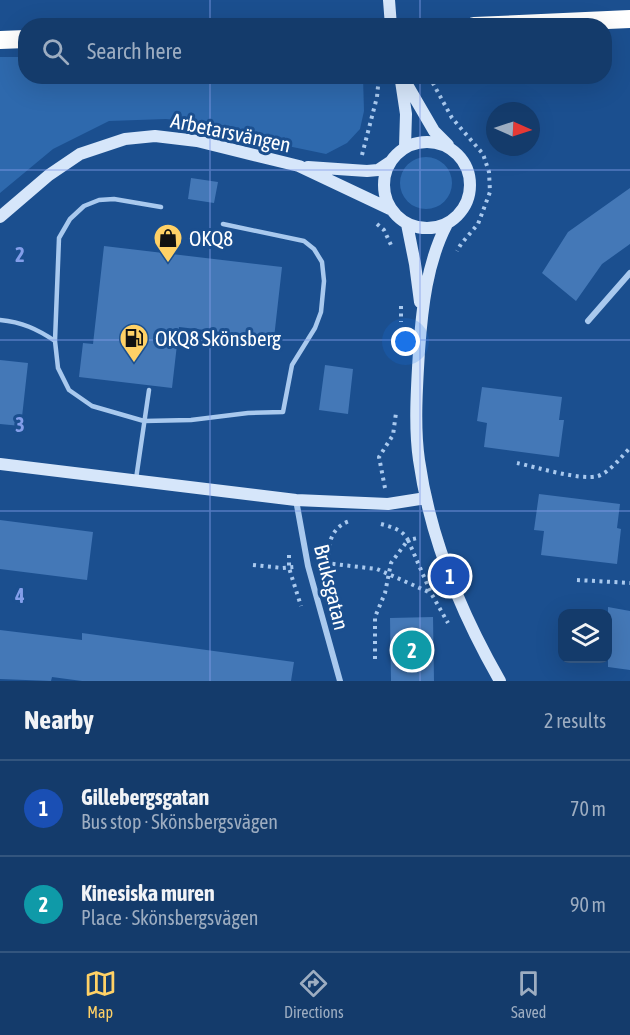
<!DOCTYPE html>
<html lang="en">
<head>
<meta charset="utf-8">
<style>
  :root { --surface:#143b6b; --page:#214673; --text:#f1f3f6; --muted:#9dadc1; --line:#33557e; --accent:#ffd166 }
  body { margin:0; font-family:"Asap Condensed",sans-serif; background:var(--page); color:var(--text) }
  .controls { position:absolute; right:18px; bottom:18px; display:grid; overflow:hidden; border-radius:12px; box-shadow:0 6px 24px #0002 }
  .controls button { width:54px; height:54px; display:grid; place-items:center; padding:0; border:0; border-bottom:2px solid var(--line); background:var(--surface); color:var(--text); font:30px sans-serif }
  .compass { position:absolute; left:486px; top:102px; width:54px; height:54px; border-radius:50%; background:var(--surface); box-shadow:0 6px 24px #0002; rotate:93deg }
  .you { position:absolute; left:406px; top:342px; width:21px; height:21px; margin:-15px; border:4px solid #fff; border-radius:50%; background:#1a73e8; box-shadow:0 0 0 9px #1a73e833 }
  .badge { display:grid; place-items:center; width:39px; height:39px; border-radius:50%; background:var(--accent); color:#fff; font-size:20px; font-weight:700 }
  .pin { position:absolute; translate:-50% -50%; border:3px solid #fff; box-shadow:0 2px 6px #0006 }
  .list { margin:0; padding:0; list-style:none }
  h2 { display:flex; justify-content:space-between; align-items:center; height:78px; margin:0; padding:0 24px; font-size:26px }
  h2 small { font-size:20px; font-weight:400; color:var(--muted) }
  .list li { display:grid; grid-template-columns:39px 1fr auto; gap:18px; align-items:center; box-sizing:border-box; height:96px; padding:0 24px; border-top:2px solid var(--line) }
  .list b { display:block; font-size:22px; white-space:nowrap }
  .list p { margin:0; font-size:20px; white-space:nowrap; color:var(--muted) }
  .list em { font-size:20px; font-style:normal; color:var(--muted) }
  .icon { flex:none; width:33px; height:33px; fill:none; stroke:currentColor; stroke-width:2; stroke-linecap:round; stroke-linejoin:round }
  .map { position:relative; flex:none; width:630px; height:681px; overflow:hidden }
  .search { position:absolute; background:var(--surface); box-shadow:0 6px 24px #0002; left:18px; right:18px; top:18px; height:66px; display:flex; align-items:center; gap:15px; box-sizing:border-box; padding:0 21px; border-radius:24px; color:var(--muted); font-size:22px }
  .sheet { height:270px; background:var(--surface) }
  nav { display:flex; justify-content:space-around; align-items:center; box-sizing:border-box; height:84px; border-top:2px solid var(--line); background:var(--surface); font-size:16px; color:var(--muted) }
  nav a { display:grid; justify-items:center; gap:3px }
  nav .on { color:var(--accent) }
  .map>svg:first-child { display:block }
</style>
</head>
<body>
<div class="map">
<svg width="630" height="681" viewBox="0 0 630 681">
  <rect width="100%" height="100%" fill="#1b4f8f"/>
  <path fill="#2e69ad" d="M0 57H25L26 76 363 77 364 111 360 129 347 143 326 154 259 140 206 123 166 119 109 121 53 149 0 193Z
    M400 183a26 26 0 1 1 52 0a26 26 0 1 1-52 0Z"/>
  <path fill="#4478b7" d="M191 178 218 182 214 203 188 199Z
    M630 188V244L602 264 576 301 542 273 568 232Z
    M104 246 282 267 274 338 179 327 172 388 79 377 83 343 93 344Z
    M0 360 28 363 21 426 0 424Z
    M325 365 353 369 348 414 319 410Z
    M482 387 562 397 559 420H564L559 457 484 447 487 423 477 421Z
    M539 494 620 504 617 528 621 529 617 564 541 555 544 531 534 530Z
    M0 520 93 532 87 580 0 569Z
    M608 607 630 611V670L608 667Z
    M433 617 434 681H391L390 618Z
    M0 630 82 640V633L294 662 291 681H82L52 677 51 681 0 679Z"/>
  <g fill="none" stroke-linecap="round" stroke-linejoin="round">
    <path stroke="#a9c9ee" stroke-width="4" stroke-dasharray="3 4.5" stroke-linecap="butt" d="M429 76 452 118 483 154 489 172 490 192 478 224 461 244 457 251
      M362 155 377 97 379 76
      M377 224 384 230 391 245
      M401 306V322
      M517 463C536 467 581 481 598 476 610 472 621 457 630 448
      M385 488 379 457 393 435 396 413
      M381 524C392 527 403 530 408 540L418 538
      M408 540 431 593 448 623
      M289 555V568L301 606
      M325 563 377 569 431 593
      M253 565 282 568 294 567
      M577 580 630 583
      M331 584C327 563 323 529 350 521
      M375 659V617L385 593 391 563 408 540"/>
    <path stroke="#a9c9ee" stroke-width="4.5" d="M161 207 114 199 99 200 84 206 70 219 59 238 55 341 58 368 69 390 92 406 144 421 191 420 248 413 283 412 292 365 315 328 321 312 324 281 322 262 314 249 304 241 223 224
      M0 320C22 322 37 329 55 341
      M136 479 149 390"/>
    <path stroke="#a9c9ee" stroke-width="6" d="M588 321 630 273
      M296 500 308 566 340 681"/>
    <path stroke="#d6e6fa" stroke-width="12" d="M389 0 391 26
      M402 76 434 131 448 145
      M401 81 406 114 405 147
      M384 185a43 43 0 1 1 86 0a43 43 0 1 1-86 0Z
      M308 167 367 171 378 170 390 162
      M0 217 49 175 80 154 125 139 155 136 197 141 299 166 390 209
      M407 224 415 264 420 302
      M447 224C427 262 422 308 419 351 417 386 414 426 419 460 430 538 461 613 500 681
      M0 464 296 500 388 504 426 498"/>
    <path stroke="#fff" stroke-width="18" d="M474 26 630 19
      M0 40 26 39"/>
  </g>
  <path fill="none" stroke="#839eea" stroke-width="1.5" stroke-opacity="0.55" d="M210 0V26M420 0V26M210 76V681M420 76V681M0 170H630M0 340H630M0 511H630"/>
  <defs>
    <g id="shop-pin" transform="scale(1.5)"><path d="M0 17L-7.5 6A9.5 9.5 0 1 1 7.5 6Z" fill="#ffd166" stroke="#1b4f8f"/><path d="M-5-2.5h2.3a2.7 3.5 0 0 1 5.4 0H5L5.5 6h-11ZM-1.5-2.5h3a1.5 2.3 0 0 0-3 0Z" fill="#111"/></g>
    <g id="fuel-pin" transform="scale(1.5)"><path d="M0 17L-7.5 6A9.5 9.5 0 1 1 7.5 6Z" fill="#ffd166" stroke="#1b4f8f"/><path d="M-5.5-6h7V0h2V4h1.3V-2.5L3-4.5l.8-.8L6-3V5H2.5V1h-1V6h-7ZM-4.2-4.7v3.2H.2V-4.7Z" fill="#111"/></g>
  </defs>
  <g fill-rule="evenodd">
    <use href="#shop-pin" x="168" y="238"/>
    <use href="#fuel-pin" x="134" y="338"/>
  </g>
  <g text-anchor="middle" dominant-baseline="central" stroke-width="6" stroke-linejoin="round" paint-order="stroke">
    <g font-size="21" fill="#fff" stroke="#1b4f8f">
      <text transform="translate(231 132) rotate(12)">Arbetarsvängen</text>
      <text transform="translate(332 587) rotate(76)">Bruksgatan</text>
    </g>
    <g font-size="21" fill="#fff" stroke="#1b4f8f" text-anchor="start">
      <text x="189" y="238">OKQ8</text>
      <text x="155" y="338">OKQ8 Skönsberg</text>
    </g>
  </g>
  <g font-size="20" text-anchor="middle" font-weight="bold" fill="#839eea" stroke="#1b4f8f" stroke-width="6" stroke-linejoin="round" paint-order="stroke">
    <text x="20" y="262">2</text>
    <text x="20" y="432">3</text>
    <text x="20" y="603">4</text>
  </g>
</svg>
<div class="controls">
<button><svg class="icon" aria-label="layers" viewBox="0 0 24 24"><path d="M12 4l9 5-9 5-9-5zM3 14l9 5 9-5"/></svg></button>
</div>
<svg class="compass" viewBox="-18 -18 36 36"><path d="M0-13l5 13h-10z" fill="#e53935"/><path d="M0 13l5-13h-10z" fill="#9dadc1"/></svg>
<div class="you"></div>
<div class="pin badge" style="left:450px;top:576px;background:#1a4fb4">1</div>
<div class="pin badge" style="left:412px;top:650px;background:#0f9aa8">2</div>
<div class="search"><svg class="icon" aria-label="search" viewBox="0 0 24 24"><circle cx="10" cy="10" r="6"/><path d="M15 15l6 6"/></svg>Search here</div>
</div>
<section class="sheet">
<h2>Nearby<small>2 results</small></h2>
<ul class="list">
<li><span class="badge" style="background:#1a4fb4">1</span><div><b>Gillebergsgatan</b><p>Bus stop · Skönsbergsvägen</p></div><em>70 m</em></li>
<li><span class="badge" style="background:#0f9aa8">2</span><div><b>Kinesiska muren</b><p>Place · Skönsbergsvägen</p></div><em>90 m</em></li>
</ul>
</section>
<nav>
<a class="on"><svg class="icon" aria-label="map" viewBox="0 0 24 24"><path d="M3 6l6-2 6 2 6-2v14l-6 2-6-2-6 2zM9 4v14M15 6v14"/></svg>Map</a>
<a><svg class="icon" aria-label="directions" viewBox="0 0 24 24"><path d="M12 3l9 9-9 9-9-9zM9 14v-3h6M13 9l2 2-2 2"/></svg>Directions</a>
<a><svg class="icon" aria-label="saved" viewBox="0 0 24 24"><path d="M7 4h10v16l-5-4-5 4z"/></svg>Saved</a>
</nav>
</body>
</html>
